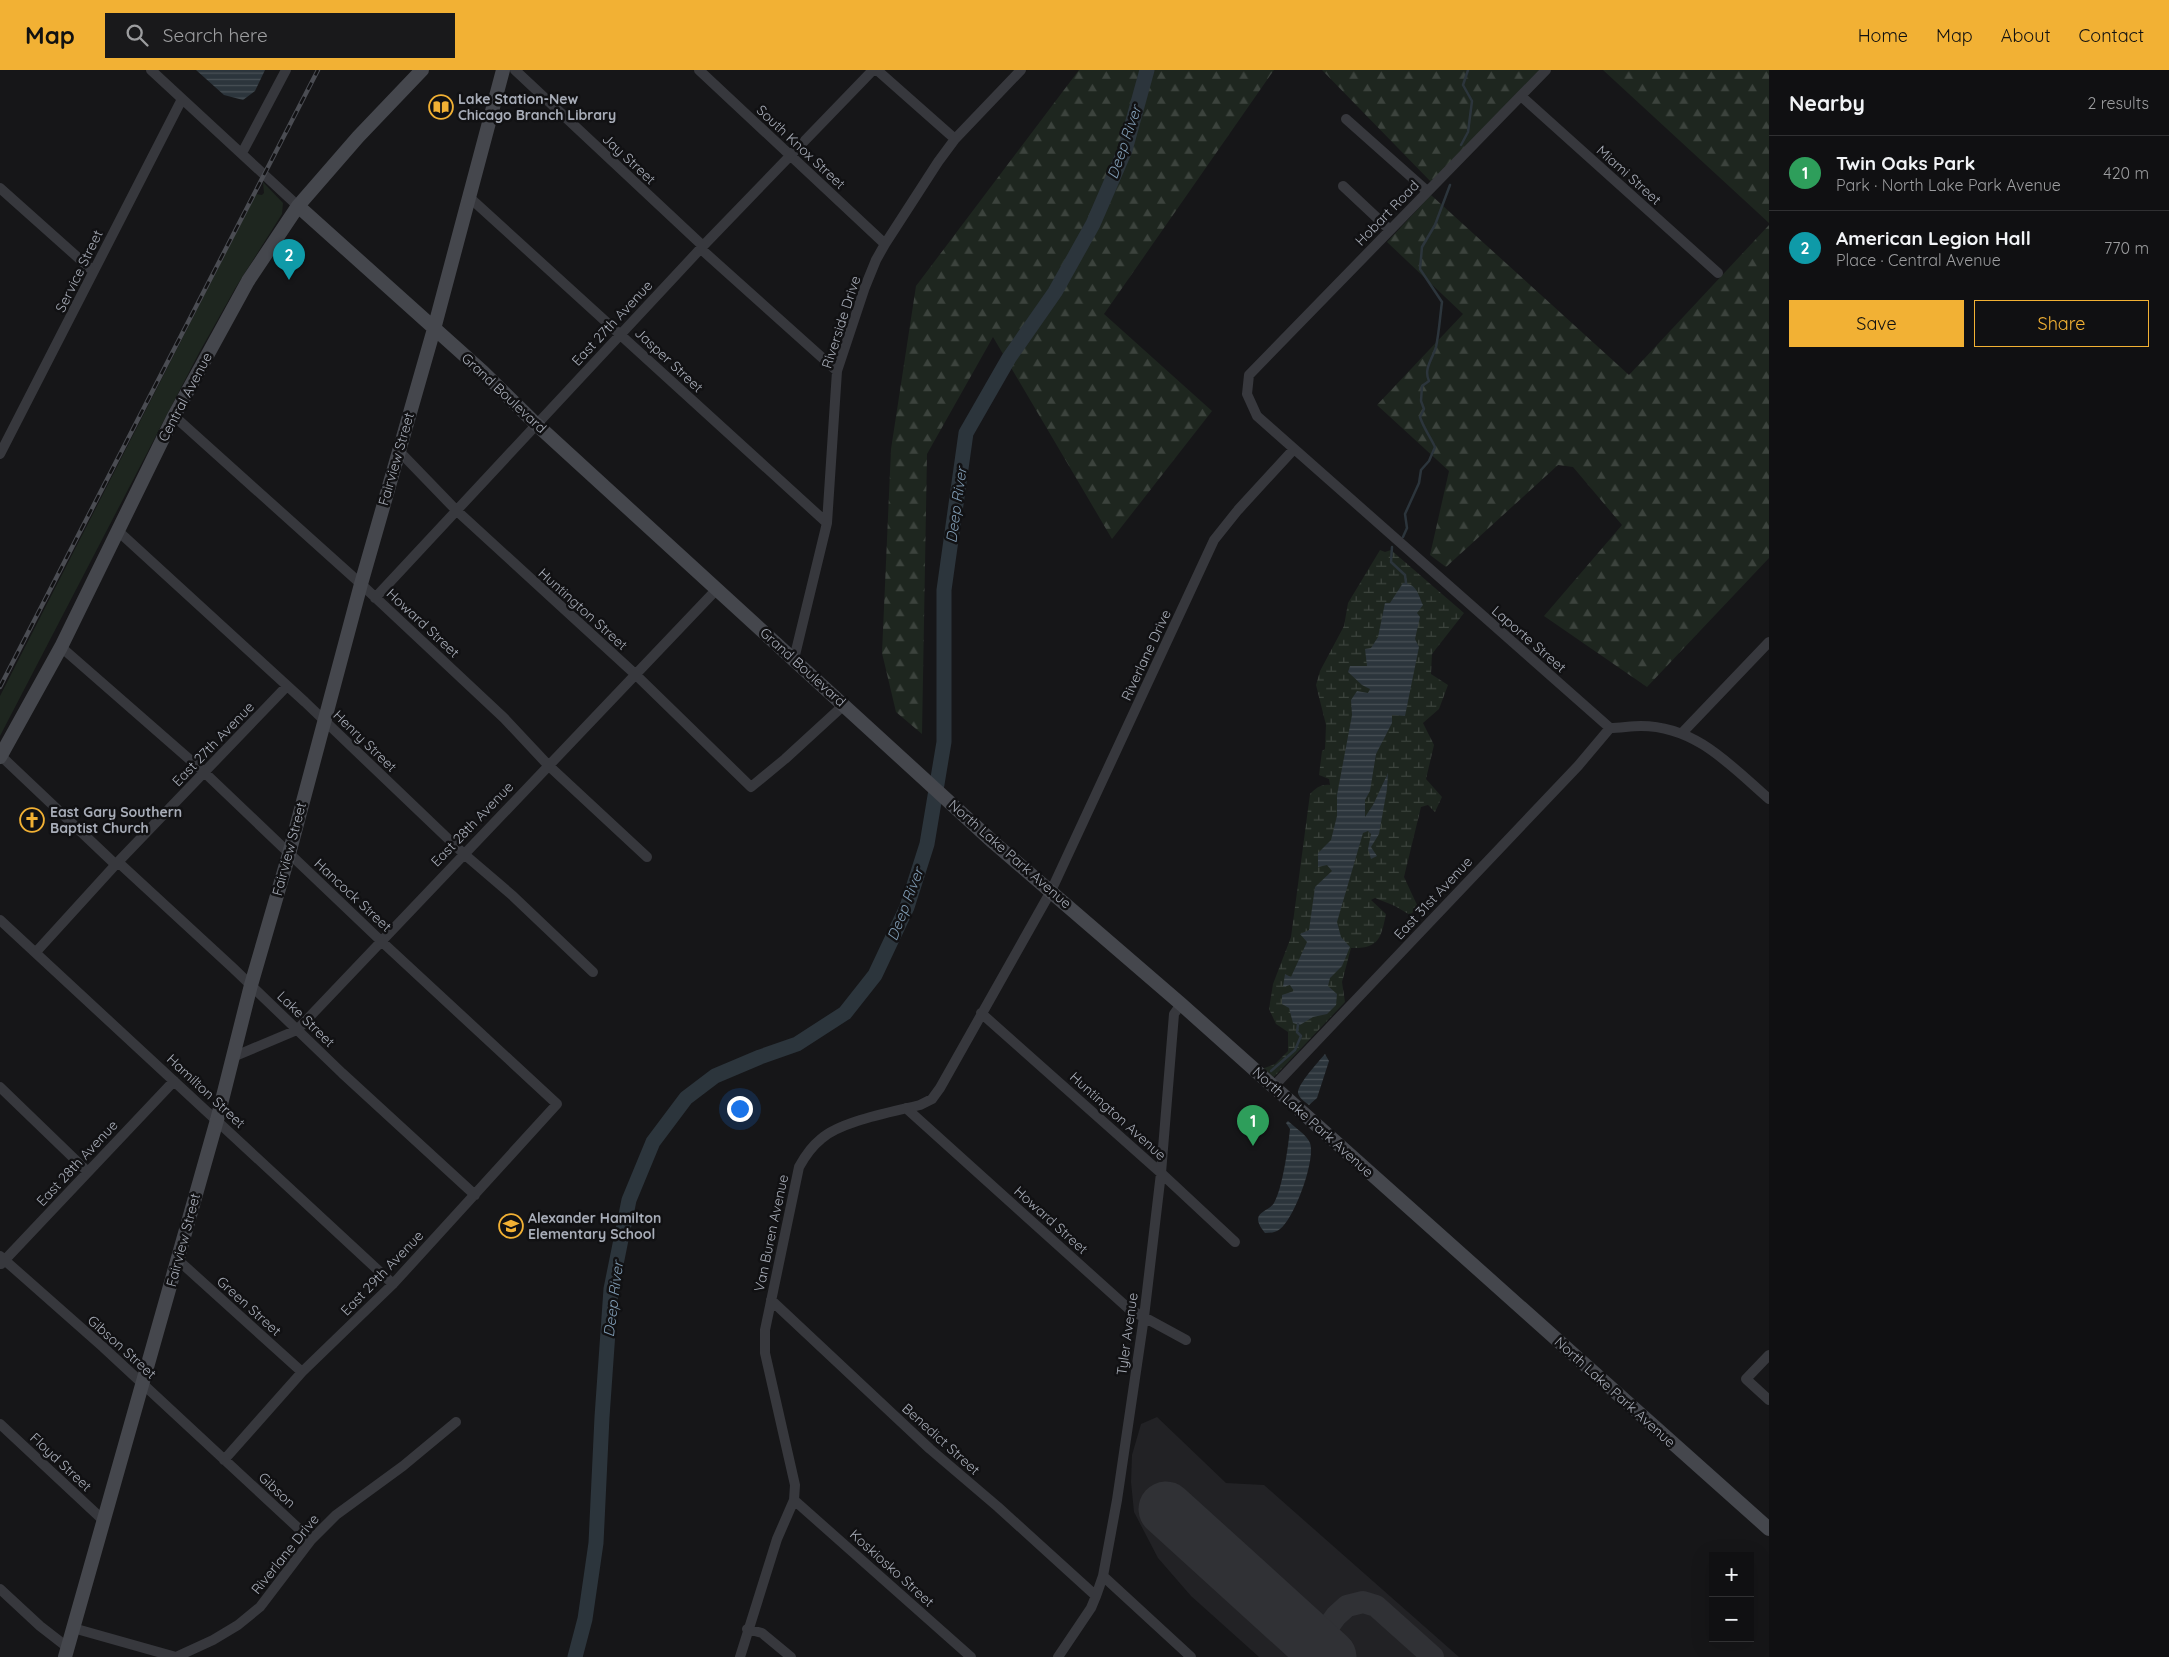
<!DOCTYPE html>
<html lang="en">
<head>
<meta charset="utf-8">
<style>
  :root { --surface:#101012; --page:#19191b; --text:#f1f3f6; --muted:#9c9d9f; --line:#303032; --accent:#f2b134 }
  body { margin:0; font-family:Quicksand,sans-serif; background:var(--page); color:var(--text) }
  .controls { position:absolute; right:15px; bottom:15px; display:grid; overflow:hidden; border-radius:0px; box-shadow:0 5px 20px #0002 }
  .controls button { width:45px; height:45px; display:grid; place-items:center; padding:0; border:0; border-bottom:1px solid var(--line); background:var(--surface); color:var(--text); font:25px sans-serif }
  .you { position:absolute; left:739px; top:1038px; width:18px; height:18px; margin:-12px; border:4px solid #fff; border-radius:50%; background:#1a73e8; box-shadow:0 0 0 8px #1a73e833 }
  .badge { display:grid; place-items:center; width:32px; height:32px; border-radius:50%; background:var(--accent); color:#fff; font-size:16px; font-weight:700 }
  .pin { position:absolute; translate:-50% -41px; filter:drop-shadow(0 1px 2px #0008) }
  .pin::after { content:''; position:absolute; top:26px; width:18px; height:15px; background:inherit; clip-path:polygon(0 0,100% 0,50% 100%) }
  .list { margin:0; padding:0; list-style:none }
  h2 { display:flex; justify-content:space-between; align-items:center; height:65px; margin:0; padding:0 20px; font-size:21px }
  h2 small { font-size:16px; font-weight:400; color:var(--muted) }
  .list li { display:grid; grid-template-columns:32px 1fr auto; gap:15px; align-items:center; box-sizing:border-box; height:75px; padding:0 20px; border-top:1px solid var(--line) }
  .list b { display:block; font-size:19px; white-space:nowrap }
  .list p { margin:0; font-size:16px; white-space:nowrap; color:var(--muted) }
  .list em { font-size:16px; font-style:normal; color:var(--muted) }
  .actions { display:flex; gap:10px; padding:15px 20px }
  .actions a { flex:1; padding:11px 0; border:1px solid var(--accent); border-radius:0px; text-align:center; font-size:18px; color:var(--accent) }
  .actions .main { background:var(--accent); color:#111 }
  .icon { flex:none; width:28px; height:28px; fill:none; stroke:currentColor; stroke-width:2; stroke-linecap:round; stroke-linejoin:round }
  .map { position:relative; flex:none; width:1769px; height:1587px; overflow:hidden }
  header { display:flex; align-items:center; gap:30px; box-sizing:border-box; height:70px; padding:0 25px; background:var(--accent); color:#111 }
  header strong { font-size:24px }
  nav { display:flex; gap:28px; margin-inline-start:auto; font-size:18px }
  .search { width:350px; height:45px; background:var(--page); display:flex; align-items:center; gap:12px; box-sizing:border-box; padding:0 18px; border-radius:0px; color:var(--muted); font-size:19px }
  main { display:flex }
  aside { flex:1; background:var(--surface) }
  .map>svg:first-child { display:block }
</style>
</head>
<body>
<header>
<strong>Map</strong>
<div class="search"><svg class="icon" aria-label="search" viewBox="0 0 24 24"><circle cx="10" cy="10" r="6"/><path d="M15 15l6 6"/></svg>Search here</div>
<nav><a>Home</a><a>Map</a><a>About</a><a>Contact</a></nav>
</header>
<main>
<div class="map">
<svg width="1769" height="1587" viewBox="0 0 1769 1587">
  <defs>
    <pattern id="forest-firs" width="22" height="20" patternUnits="userSpaceOnUse" patternTransform="scale(1.25)"><rect width="22" height="20" fill="#1e261f"/><path d="M5 1l3.5 6h-7zM16 11l3.5 6h-7z" fill="#3c433d"/></pattern>
    <pattern id="wetland-marsh" width="20" height="14" patternUnits="userSpaceOnUse" patternTransform="scale(1.25)"><rect width="20" height="14" fill="#1e261f"/><path d="M1 5h8M5 5V1M11 12h8M15 12V8" fill="none" stroke="#3c433d"/></pattern>
    <pattern id="water-rules" width="6" height="5" patternUnits="userSpaceOnUse" patternTransform="scale(1.25)"><rect width="6" height="5" fill="#2c353c"/><path d="M0 2.5h6" fill="none" stroke="#485056"/></pattern>
  </defs>
  <rect width="100%" height="100%" fill="#161618"/>
  <path fill="#222225" d="M1157 1347 1226 1413 1264 1415 1459 1587H1259L1191 1526 1158 1488 1134 1442 1131 1412 1132 1385 1141 1354Z"/>
  <path fill="#1e261f" d="M263 112 283 133 282 144 236 217 199 283 0 666V626L256 124 262 125 264 123Z"/>
  <path fill="url(#forest-firs)" d="M1079 0H1274L1104 244 1212 341 1112 469 993 267 927 384 922 664 896 642 882 583 891 379 916 216Z
    M1322 0H1541L1434 115Z
    M1603 0H1769V153Z
    M1431 125 1629 305 1769 155V488L1647 617 1544 546 1622 455 1573 397 1558 395 1446 497 1430 485 1449 401 1377 335 1463 244 1387 172Z"/>
  <path fill="url(#wetland-marsh)" d="M1380 480 1385 482 1391 480 1464 543 1432 584 1431 604 1448 615 1439 639 1423 653 1434 675 1426 709 1442 727 1435 742 1428 735 1421 737 1404 807 1418 837 1410 845 1395 836 1375 828 1371 830 1386 844C1381 868 1379 879 1351 878L1342 912 1345 932 1274 1007 1267 1006 1259 1000 1275 994 1288 981V962L1276 954 1269 939 1273 914 1291 867 1310 724C1316 718 1321 714 1330 715L1329 709 1319 705 1322 681 1325 679 1326 655 1316 615 1320 601 1344 556 1348 533Z"/>
  <path fill="url(#water-rules)" d="M196 0H265L255 21 243 30 224 25Z
    M1403 513C1417 514 1418 524 1423 535L1417 543 1420 547 1415 569 1419 577 1405 646 1392 645V653L1376 684 1370 721 1365 730V747L1373 735 1388 703 1387 719 1379 764 1371 777 1377 786 1371 789 1368 779 1371 764 1368 761 1363 763 1337 852 1341 867 1350 877 1342 896 1330 908 1328 916 1337 924 1336 935 1327 944 1313 947 1300 955 1293 953 1289 938 1282 934V925L1294 921 1290 915 1283 917 1285 904 1291 907 1307 872 1300 864 1309 860 1315 817 1332 801 1327 795 1318 797V783L1331 770 1337 746V725L1352 645 1351 630 1357 621 1368 623 1370 619 1362 615 1348 602 1350 596H1367L1365 579 1371 578 1378 567 1385 533H1390Z
    M1325 984 1329 991 1317 1028 1309 1035C1305 1032 1299 1028 1298 1023 1297 1015 1319 991 1325 984Z
    M1288 1051C1294 1057 1307 1065 1310 1073 1316 1090 1294 1149 1280 1159 1275 1163 1270 1163 1265 1163 1262 1159 1258 1154 1258 1149 1259 1141 1270 1140 1274 1133 1283 1117 1288 1077 1290 1059L1286 1053Z"/>
  <g fill="none" stroke-linecap="round" stroke-linejoin="round">
    <path stroke="#2c353c" stroke-width="2.5" d="M1461 75 1468 62 1472 31 1463 15 1468 0
      M1403 467 1407 458 1405 444 1419 413 1421 400 1429 391 1435 377C1430 366 1424 359 1420 347L1424 339 1421 331 1422 316 1429 311C1423 299 1433 288 1436 277 1439 263 1440 247 1442 232L1420 199 1422 177 1435 155 1450 115
      M1392 477 1391 492 1405 505 1406 513
      M1271 1001 1295 980 1301 966 1297 962 1298 954"/>
    <path stroke="#2c353c" stroke-width="15" d="M575 1587 585 1549 596 1473 602 1347 611 1219 629 1130 653 1072 686 1028 715 1006 760 987 797 974 845 943 875 905 907 837 927 774 944 672V520L966 363 1009 288 1055 222 1093 154 1125 80 1147 0"/>
    <path stroke="#303135" stroke-width="22" d="M1315 1575 1336 1546 1347 1536 1363 1532 1376 1536 1433 1587"/>
    <path stroke="#303135" stroke-width="55" d="M1166 1439 1329 1587"/>
    <path stroke="#37383d" stroke-width="10" d="M151 0 298 136
      M515 0 703 176
      M699 0 885 174
      M877 0 955 69
      M1546 0 1249 305 1247 324 1257 346 1610 658C1620 658 1631 656 1641 656 1696 656 1731 696 1769 729
      M1521 26 1718 203
      M1346 49 1427 121
      M242 83 286 0
      M1343 116 1390 160
      M0 118 93 201
      M469 127 827 453
      M701 179 837 301
      M174 346 361 514 504 648 548 695 647 787
      M398 380 456 440 635 604 751 717 785 689 845 634
      M0 384 182 29
      M118 461 305 632 464 784 513 826 593 902
      M375 528 703 176 873 0
      M61 577 204 702 380 870 557 1034 393 1214 302 1302 224 1390
      M794 589 827 453 837 301 865 217 876 190 885 174 938 92 955 69 1021 0
      M1682 663 1769 572
      M1 686 115 794
      M118 792 233 898 342 1003 475 1125
      M0 850 393 1214
      M36 882 118 792 287 616
      M981 943 1161 1103 1235 1172
      M233 987 297 960 717 519
      M1274 1016 1578 696 1610 658
      M0 1017 88 1102
      M906 1038 1129 1239 1186 1270
      M0 1186 103 1277 311 1470
      M178 1190 302 1302
      M1 1194 174 1011
      M771 1230 930 1379 998 1437 1096 1526
      M1769 1285 1746 1309 1769 1330
      M0 1354 103 1450
      M794 1430 971 1587
      M1103 1506 1191 1587
      M0 1519 40 1556 67 1577
      M73 1558 176 1587 213 1570 238 1555 260 1537 311 1470 336 1445 403 1396 456 1352
      M747 1559 762 1563 791 1587
      M740 1587 777 1469 794 1430 795 1415 765 1283V1260L799 1097C805 1086 811 1077 821 1069 841 1051 893 1042 920 1035L932 1029 940 1018 1051 821 1214 470 1238 440 1294 379
      M1058 1587 1091 1538 1096 1526 1103 1506 1117 1430 1144 1247 1161 1103 1174 944 1181 934"/>
    <path stroke="#45474d" stroke-width="14" d="M298 136 483 302 536 354 993 772 1181 934 1769 1459
      M0 687 61 577 174 346 248 211 298 136 358 67 422 0
      M65 1587 217 1050 251 915 289 784 361 514 434 259 503 0"/>
    <g stroke="#4a4c52" stroke-width="4.5">
      <path id="rail" d="M0 617 318 0"/>
    </g>
    <use href="#rail" stroke="#111113" stroke-width="2.5" stroke-dasharray="8" stroke-linecap="butt"/>
  </g>
  <defs>
    <g id="library-ring" transform="scale(1.25)"><circle r="9.5" fill="#111113" stroke="#f2b134" stroke-width="1.5"/><path d="M-6-4Q-3-5.5-.7-3.5V5Q-3 3-6 4ZM6-4Q3-5.5 .7-3.5V5Q3 3 6 4Z" fill="#f2b134"/></g>
    <g id="church-ring" transform="scale(1.25)"><circle r="9.5" fill="#111113" stroke="#f2b134" stroke-width="1.5"/><path d="M-1.2-6h2.4v3.5h3.3v2.4h-3.3V6h-2.4V-.1h-3.3v-2.4h3.3Z" fill="#f2b134"/></g>
    <g id="school-ring" transform="scale(1.25)"><circle r="9.5" fill="#111113" stroke="#f2b134" stroke-width="1.5"/><path d="M0-5L7-2L0 1L-7-2ZM-4 1L0 2.5L4 1V4Q0 6-4 4Z" fill="#f2b134"/></g>
  </defs>
  <g fill-rule="evenodd">
    <use href="#library-ring" x="441" y="37"/>
    <use href="#church-ring" x="32" y="750"/>
    <use href="#school-ring" x="511" y="1156"/>
  </g>
  <g text-anchor="middle" dominant-baseline="central" stroke-width="5" stroke-linejoin="round" paint-order="stroke">
    <g font-size="14" font-weight="bold" fill="#a8adb8" stroke="#111113" text-anchor="start">
      <text x="458" y="29">Lake Station-New<tspan x="458" dy="16">Chicago Branch Library</tspan></text>
      <text x="50" y="742">East Gary Southern<tspan x="50" dy="16">Baptist Church</tspan></text>
      <text x="528" y="1148">Alexander Hamilton<tspan x="528" dy="16">Elementary School</tspan></text>
    </g>
    <g font-size="14" fill="#a8adb8" stroke="#111113">
      <text transform="translate(801 77) rotate(43)">South Knox Street</text>
      <text transform="translate(629 89) rotate(43)">Jay Street</text>
      <text transform="translate(1629 105) rotate(42)">Miami Street</text>
      <text transform="translate(1387 143) rotate(-46)">Hobart Road</text>
      <text transform="translate(79 201) rotate(-64)">Service Street</text>
      <text transform="translate(841 252) rotate(-72)">Riverside Drive</text>
      <text transform="translate(612 253) rotate(-47)">East 27th Avenue</text>
      <text transform="translate(669 290) rotate(43)">Jasper Street</text>
      <text transform="translate(504 323) rotate(43)">Grand Boulevard</text>
      <text transform="translate(185 327) rotate(-62)">Central Avenue</text>
      <text transform="translate(396 389) rotate(-74)">Fairview Street</text>
      <text transform="translate(583 539) rotate(42)">Huntington Street</text>
      <text transform="translate(423 553) rotate(43)">Howard Street</text>
      <text transform="translate(1529 569) rotate(41)">Laporte Street</text>
      <text transform="translate(1146 585) rotate(-65)">Riverlane Drive</text>
      <text transform="translate(803 597) rotate(42)">Grand Boulevard</text>
      <text transform="translate(365 671) rotate(44)">Henry Street</text>
      <text transform="translate(213 674) rotate(-46)">East 27th Avenue</text>
      <text transform="translate(472 754) rotate(-46)">East 28th Avenue</text>
      <text transform="translate(289 779) rotate(-75)">Fairview Street</text>
      <text transform="translate(1010 784) rotate(41)">North Lake Park Avenue</text>
      <text transform="translate(353 825) rotate(43)">Hancock Street</text>
      <text transform="translate(1433 828) rotate(-47)">East 31st Avenue</text>
      <text transform="translate(306 949) rotate(44)">Lake Street</text>
      <text transform="translate(206 1021) rotate(43)">Hamilton Street</text>
      <text transform="translate(1118 1046) rotate(42)">Huntington Avenue</text>
      <text transform="translate(1313 1052) rotate(42)">North Lake Park Avenue</text>
      <text transform="translate(77 1093) rotate(-47)">East 28th Avenue</text>
      <text transform="translate(1051 1150) rotate(42)">Howard Street</text>
      <text transform="translate(771 1163) rotate(-78)">Van Buren Avenue</text>
      <text transform="translate(183 1170) rotate(-75)">Fairview Street</text>
      <text transform="translate(382 1203) rotate(-46)">East 29th Avenue</text>
      <text transform="translate(249 1236) rotate(42)">Green Street</text>
      <text transform="translate(1127 1264) rotate(-82)">Tyler Avenue</text>
      <text transform="translate(122 1277) rotate(42)">Gibson Street</text>
      <text transform="translate(1615 1322) rotate(42)">North Lake Park Avenue</text>
      <text transform="translate(941 1369) rotate(42)">Benedict Street</text>
      <text transform="translate(61 1392) rotate(43)">Floyd Street</text>
      <text transform="translate(277 1420) rotate(43)">Gibson</text>
      <text transform="translate(285 1484) rotate(-51)">Riverlane Drive</text>
      <text transform="translate(892 1498) rotate(42)">Koskiosko Street</text>
    </g>
    <g font-size="15" font-style="italic" fill="#7f9bb3" stroke="#111113">
      <text transform="translate(1124 72) rotate(-71)">Deep River</text>
      <text transform="translate(956 435) rotate(-82)">Deep River</text>
      <text transform="translate(905 834) rotate(-69)">Deep River</text>
      <text transform="translate(613 1229) rotate(-83)">Deep River</text>
    </g>
  </g>
</svg>
<div class="controls">
<button>+</button>
<button>−</button>
</div>
<div class="you"></div>
<div class="pin badge" style="left:1253px;top:1076px;background:#2e9e5b">1</div>
<div class="pin badge" style="left:289px;top:210px;background:#0f9aa8">2</div>
</div>
<aside>
<h2>Nearby<small>2 results</small></h2>
<ul class="list">
<li><span class="badge" style="background:#2e9e5b">1</span><div><b>Twin Oaks Park</b><p>Park · North Lake Park Avenue</p></div><em>420 m</em></li>
<li><span class="badge" style="background:#0f9aa8">2</span><div><b>American Legion Hall</b><p>Place · Central Avenue</p></div><em>770 m</em></li>
</ul>
<div class="actions"><a class="main">Save</a><a>Share</a></div>
</aside>
</main>
</body>
</html>
